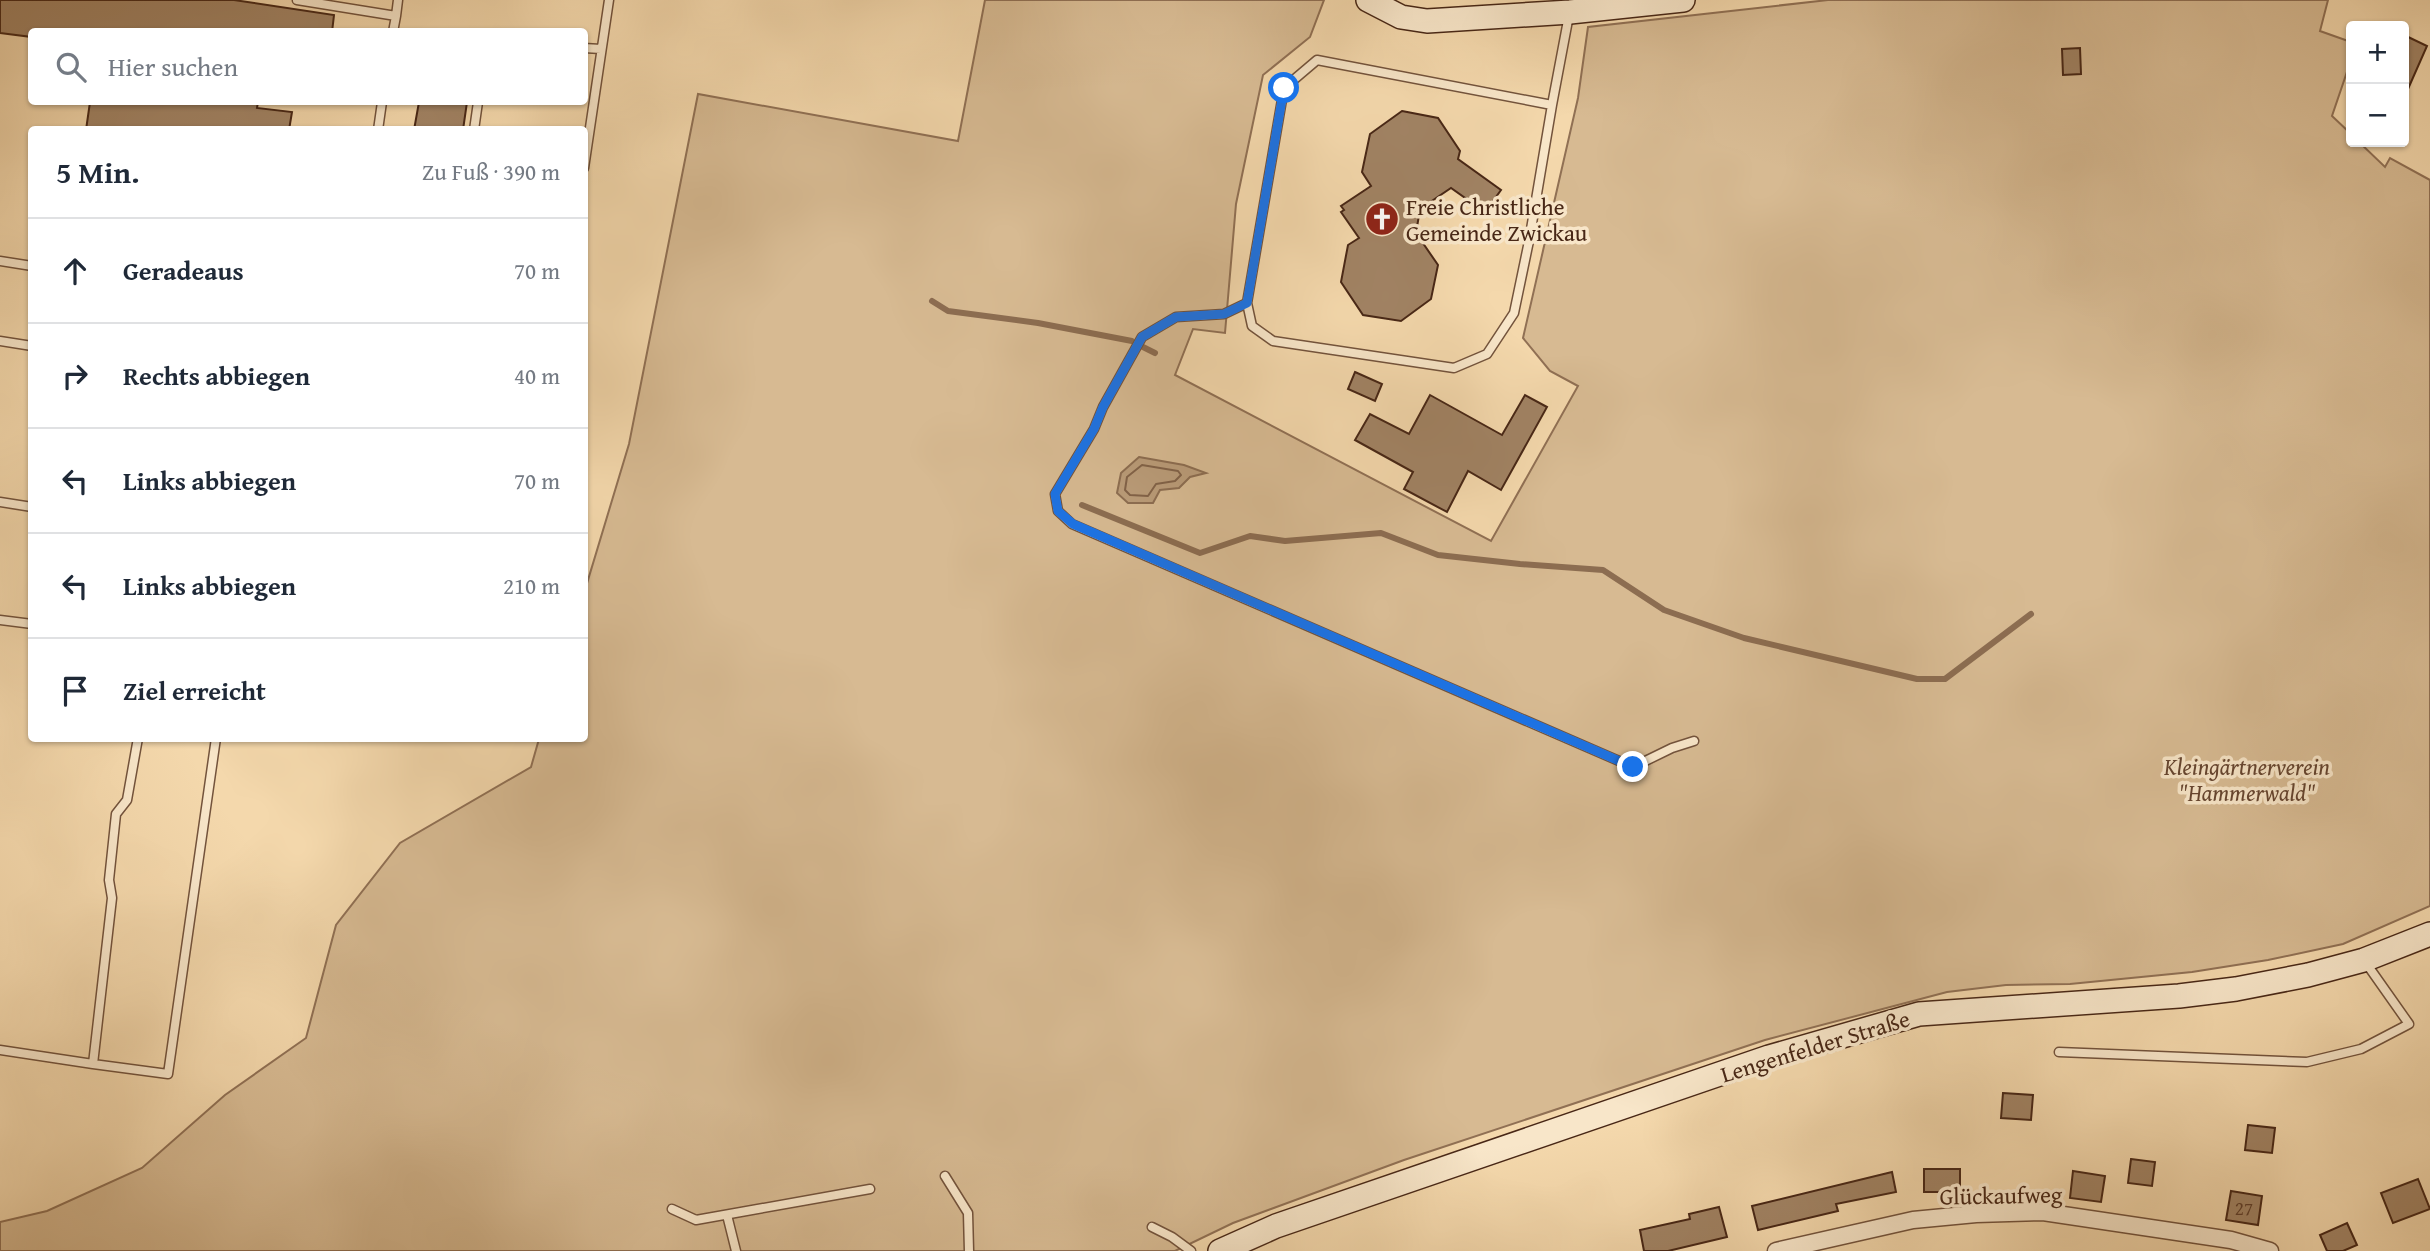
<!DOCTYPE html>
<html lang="de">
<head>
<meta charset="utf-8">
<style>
  :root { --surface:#fff; --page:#f6f6f7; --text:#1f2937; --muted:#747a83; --line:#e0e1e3 }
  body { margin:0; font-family:"Gentium Book Plus",serif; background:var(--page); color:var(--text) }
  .controls { position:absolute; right:21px; top:21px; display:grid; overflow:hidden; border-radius:7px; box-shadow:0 2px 5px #0004 }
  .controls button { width:63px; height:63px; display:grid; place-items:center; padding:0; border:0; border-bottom:2px solid var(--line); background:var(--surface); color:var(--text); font:35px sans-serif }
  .stop { position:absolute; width:21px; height:21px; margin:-16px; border:5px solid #1a73e8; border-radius:50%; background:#fff }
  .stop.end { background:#1a73e8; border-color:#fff; box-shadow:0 2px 7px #0008 }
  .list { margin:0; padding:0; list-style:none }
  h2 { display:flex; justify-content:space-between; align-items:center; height:91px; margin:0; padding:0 28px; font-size:30px }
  h2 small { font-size:23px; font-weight:400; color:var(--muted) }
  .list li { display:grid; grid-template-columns:46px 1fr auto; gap:21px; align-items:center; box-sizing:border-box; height:105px; padding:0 28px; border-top:2px solid var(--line) }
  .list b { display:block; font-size:26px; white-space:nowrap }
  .list em { font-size:23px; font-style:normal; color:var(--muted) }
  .icon { flex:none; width:38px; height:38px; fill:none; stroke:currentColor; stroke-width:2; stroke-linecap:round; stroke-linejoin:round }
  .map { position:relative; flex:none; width:2430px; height:1251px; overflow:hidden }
  .search { position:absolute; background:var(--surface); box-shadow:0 2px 5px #0004; left:28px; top:28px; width:560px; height:77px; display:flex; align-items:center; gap:18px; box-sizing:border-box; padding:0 24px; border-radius:7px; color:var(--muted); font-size:26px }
  .panel { position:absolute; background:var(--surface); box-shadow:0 2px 5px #0004; left:28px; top:126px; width:560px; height:616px; border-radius:7px }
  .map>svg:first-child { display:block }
</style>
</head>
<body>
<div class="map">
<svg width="2430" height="1251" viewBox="0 0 2430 1251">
  <rect width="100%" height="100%" fill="#f4d8ac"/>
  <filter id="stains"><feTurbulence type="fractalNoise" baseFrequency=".00286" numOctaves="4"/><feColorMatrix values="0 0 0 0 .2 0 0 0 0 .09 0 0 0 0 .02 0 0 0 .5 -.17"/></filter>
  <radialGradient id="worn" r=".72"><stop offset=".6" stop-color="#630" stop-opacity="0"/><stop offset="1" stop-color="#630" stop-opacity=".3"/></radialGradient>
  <path fill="#d7ba92" stroke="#907054" stroke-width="2" d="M985 0H1324L1310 37 1263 75 1236 204 1225 333 1193 329 1175 375 1491 541 1578 386 1550 371 1523 338 1578 98 1588 27 1828 0H2328L2320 31 2351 42V60L2332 116 2351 134V142H2359L2385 167 2390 158 2430 180V906L2343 944 2268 960 2192 972 2070 984 2006 985 1947 992 1765 1040 1404 1160 1233 1223 1175 1251H0V1222L47 1211 142 1168 225 1095 306 1038 336 925 400 843 531 767 539 739 584 738 585 590 629 444 698 94 958 141Z"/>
  <path fill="#ba9c79" stroke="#8c6d51" stroke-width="2" d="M1139 457 1184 465 1206 473 1190 477 1179 488 1160 490 1153 503H1128L1117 493 1121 473Z"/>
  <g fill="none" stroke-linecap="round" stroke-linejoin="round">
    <path stroke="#816248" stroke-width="2" d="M1142 465 1178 471 1181 475 1175 481 1156 484 1148 496 1130 495 1125 490 1127 477Z"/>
    <path stroke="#8c6d51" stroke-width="6" d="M932 301 948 311 1038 323 1132 341
      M1143 347 1155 353
      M1082 505 1200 553 1250 536 1285 541 1381 533 1438 555 1520 564 1603 570 1664 610 1744 638 1917 679H1945L2031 614"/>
  </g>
  <path fill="#a18364" stroke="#482716" stroke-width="2" d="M0 0H234L334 15 332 32H32V37L0 33Z
    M2404 35 2427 46 2404 98Z
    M2080 48 2081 74 2063 75 2062 49Z
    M90 102H258L257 108 292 112 289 130H86Z
    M419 102H467L463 130H414Z
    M1402 111 1438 118 1460 151 1458 159 1501 190 1485 212 1451 188 1420 209 1416 233 1438 265 1431 299 1401 321 1363 315 1341 282 1348 245 1359 238 1341 212 1344 210 1341 206 1371 186 1362 172 1370 134Z
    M1355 372 1382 384 1375 401 1348 389Z
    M1430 395 1502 435 1525 395 1547 407 1501 490 1468 471 1447 512 1404 489 1413 472 1355 440 1370 414 1409 434Z
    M2003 1093 2033 1095 2031 1120 2001 1118Z
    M2248 1125 2275 1128 2272 1153 2245 1150Z
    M2131 1159 2155 1162 2152 1186 2128 1183Z
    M1924 1169H1960V1192H1924Z
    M2073 1171 2105 1176 2101 1202 2070 1198Z
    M1892 1172 1896 1192 1836 1204 1838 1211 1758 1230 1752 1206Z
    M2418 1179 2430 1209 2393 1223 2381 1193Z
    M2231 1191 2262 1196 2258 1225 2226 1220Z
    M1719 1207 1727 1237 1668 1251H1644L1640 1230 1690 1219 1689 1214Z
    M2347 1223 2357 1245 2343 1251H2327L2320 1235Z"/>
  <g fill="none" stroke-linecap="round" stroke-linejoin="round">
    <g stroke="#73533c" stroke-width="11">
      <path id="lane" d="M297 0 396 16 398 0
        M393 32 396 16
        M584 48 601 49
        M1552 105 1317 60 1284 88 1247 303 1252 326 1273 341 1454 368 1487 354 1514 313 1529 241 1552 105 1569 15
        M378 130 382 102
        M474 130 478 102
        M584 168 609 0
        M0 261 32 266
        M1247 303 1224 314 1176 317 1142 337 1103 407 1094 429 1055 494 1058 511 1072 524 1633 767 1672 748 1694 741
        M0 341 32 346
        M0 502 32 507
        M0 620 32 624
        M138 738 127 800 116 814 109 880 112 898 93 1064 168 1074 216 738
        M0 1050 93 1064
        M2059 1052 2307 1062 2361 1049 2409 1024 2366 963
        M945 1176 968 1213 969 1251
        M672 1209 696 1220 870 1189
        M727 1215 736 1251
        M1152 1227 1172 1237 1191 1251"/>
    </g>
    <g stroke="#73533c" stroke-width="19">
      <path id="street" d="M1776 1251 1913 1220 1976 1214 2043 1212 2231 1240 2270 1251"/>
    </g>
    <g stroke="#482716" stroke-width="26">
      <path id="secondary" d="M1368 0 1401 17 1427 21 1570 12 1683 0
        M1220 1251 1276 1226 1769 1057 1919 1014 2179 996 2236 989 2308 975 2364 960 2430 934"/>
    </g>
    <use href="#lane" stroke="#f8e6c9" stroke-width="8"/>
    <use href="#street" stroke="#f8e6c9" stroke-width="16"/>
    <use href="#secondary" stroke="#f8e6c9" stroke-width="23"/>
  </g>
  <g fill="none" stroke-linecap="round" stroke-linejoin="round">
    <path stroke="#1a73e8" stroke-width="9" d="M1284 88 1247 303 1224 314 1176 317 1142 337 1103 407 1094 429 1055 494 1058 511 1073 524 1633 767"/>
  </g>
  <defs>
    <g id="church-disc" transform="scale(1.75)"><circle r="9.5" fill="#8f2418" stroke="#f8e6c9"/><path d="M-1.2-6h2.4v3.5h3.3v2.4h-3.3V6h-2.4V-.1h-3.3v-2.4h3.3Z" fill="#fff"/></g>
  </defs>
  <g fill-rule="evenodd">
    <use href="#church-disc" x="1382" y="219"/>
  </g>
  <g text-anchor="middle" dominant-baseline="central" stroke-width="7" stroke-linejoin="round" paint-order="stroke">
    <g font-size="19" fill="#5e3e2a">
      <text x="2244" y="1208">27</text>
    </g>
    <g font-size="23" fill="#482716" stroke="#f8e6c9" text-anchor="start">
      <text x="1406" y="206">Freie Christliche<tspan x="1406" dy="26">Gemeinde Zwickau</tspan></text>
    </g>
    <g font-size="23" font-style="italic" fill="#65442f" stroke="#f8e6c9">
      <text x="2247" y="766">Kleingärtnerverein<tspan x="2247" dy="26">"Hammerwald"</tspan></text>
    </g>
    <g font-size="23" fill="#482716" stroke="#f8e6c9">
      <text transform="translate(1815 1046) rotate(-17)">Lengenfelder Straße</text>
      <text transform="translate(2001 1195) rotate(-1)">Glückaufweg</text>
    </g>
  </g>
  <rect width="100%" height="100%" filter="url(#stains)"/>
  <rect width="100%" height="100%" fill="url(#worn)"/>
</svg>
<div class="controls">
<button>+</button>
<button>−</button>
</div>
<div class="stop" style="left:1284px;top:88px"></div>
<div class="stop end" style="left:1633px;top:767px"></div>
<div class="search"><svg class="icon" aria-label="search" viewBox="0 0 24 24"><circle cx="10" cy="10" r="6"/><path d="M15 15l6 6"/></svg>Hier suchen</div>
<section class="panel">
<h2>5 Min.<small>Zu Fuß · 390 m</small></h2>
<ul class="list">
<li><svg class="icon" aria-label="ahead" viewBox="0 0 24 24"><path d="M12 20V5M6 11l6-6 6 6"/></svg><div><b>Geradeaus</b></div><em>70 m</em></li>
<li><svg class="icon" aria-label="right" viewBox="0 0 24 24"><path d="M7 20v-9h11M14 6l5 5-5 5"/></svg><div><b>Rechts abbiegen</b></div><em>40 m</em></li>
<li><svg class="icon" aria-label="left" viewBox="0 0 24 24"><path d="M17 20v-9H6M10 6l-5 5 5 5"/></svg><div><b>Links abbiegen</b></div><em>70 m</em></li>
<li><svg class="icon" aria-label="left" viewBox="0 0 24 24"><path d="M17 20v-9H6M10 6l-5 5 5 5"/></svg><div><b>Links abbiegen</b></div><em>210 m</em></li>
<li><svg class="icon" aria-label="arrive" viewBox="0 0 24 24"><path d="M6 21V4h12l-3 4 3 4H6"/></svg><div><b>Ziel erreicht</b></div></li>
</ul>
</section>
</div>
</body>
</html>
